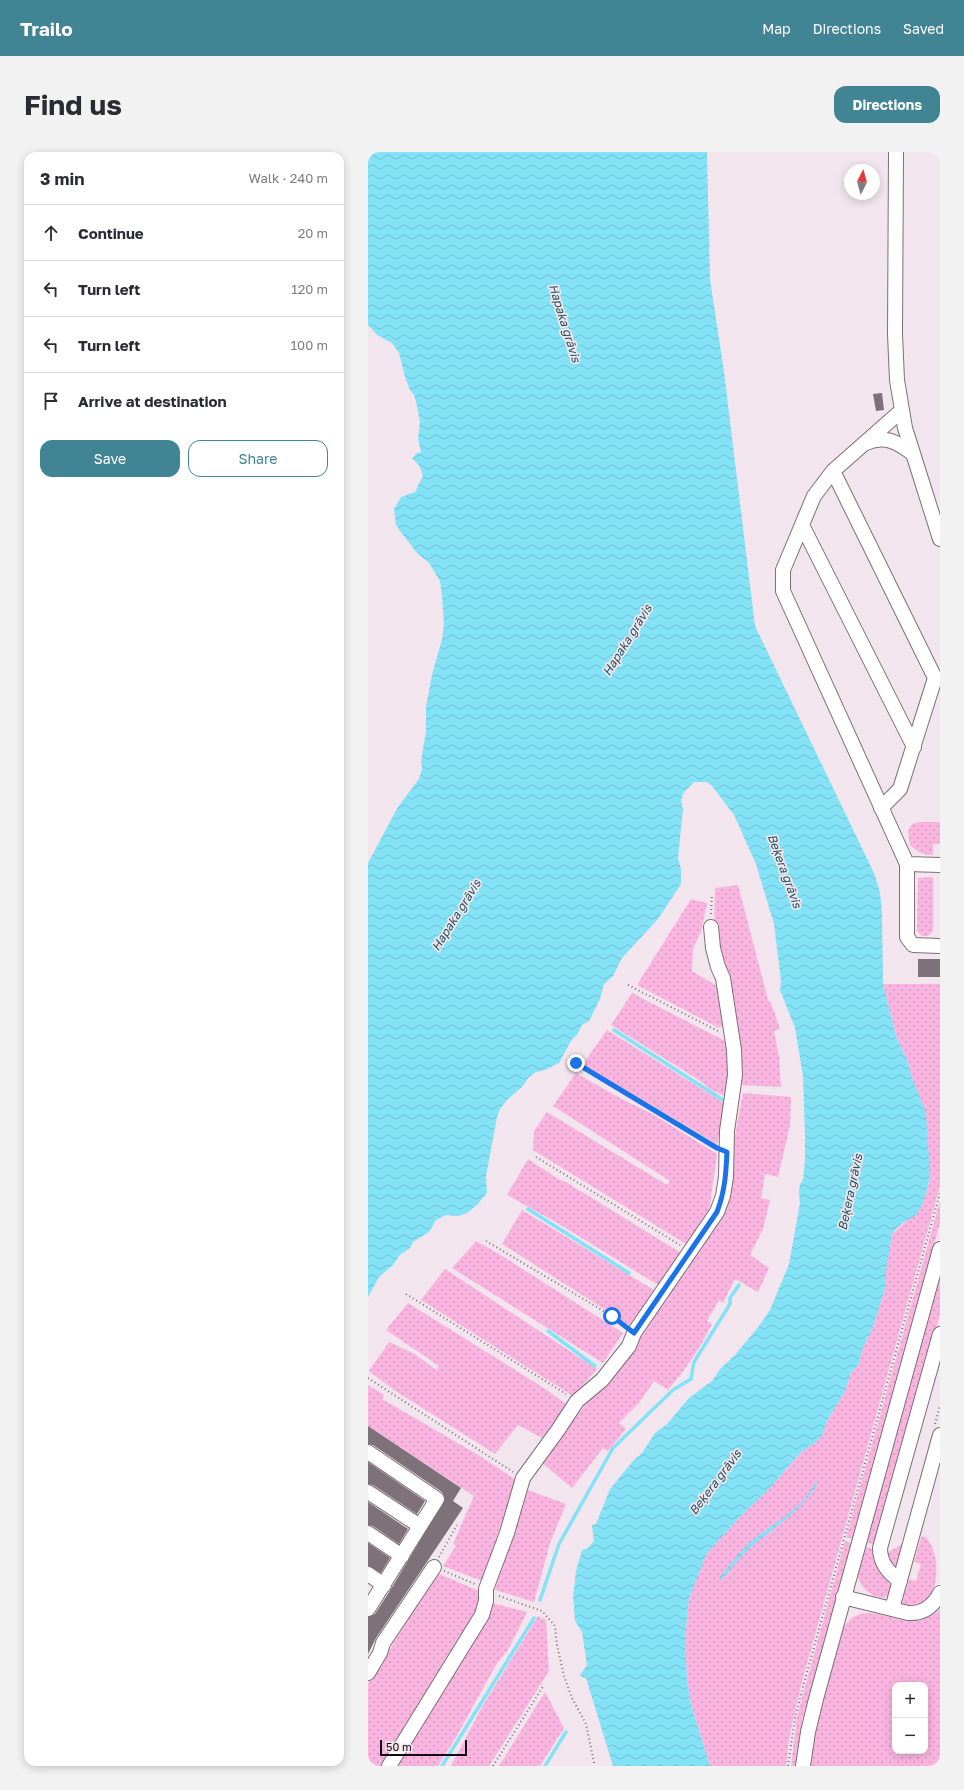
<!DOCTYPE html>
<html lang="en">
<head>
<meta charset="utf-8">
<style>
  :root { --surface:#fff; --page:#f2f2f3; --text:#2b2b33; --muted:#7c7c81; --line:#e1e1e2; --accent:#418594 }
  body { margin:0; font-family:"Golos Text",sans-serif; background:var(--page); color:var(--text) }
  .controls { position:absolute; right:12px; bottom:12px; display:grid; overflow:hidden; border-radius:8px; box-shadow:0 2px 10px #0003 }
  .controls button { width:36px; height:36px; display:grid; place-items:center; padding:0; border:0; border-bottom:1px solid var(--line); background:var(--surface); color:var(--text); font:20px sans-serif }
  .compass { position:absolute; left:476px; top:12px; width:36px; height:36px; border-radius:50%; background:var(--surface); box-shadow:0 2px 10px #0003; rotate:6deg }
  .scale { position:absolute; left:12px; bottom:10px; width:87px; box-sizing:border-box; padding-left:4px; border:2px solid #100b0e; border-top:0; font-size:11px; line-height:14px; white-space:nowrap; color:#100b0e; -webkit-text-stroke:3px #f3e5ed; paint-order:stroke }
  .stop { position:absolute; width:12px; height:12px; margin:-9px; border:3px solid #1a73e8; border-radius:50%; background:#fff }
  .stop.end { background:#1a73e8; border-color:#fff; box-shadow:0 1px 4px #0008 }
  .list { margin:0; padding:0; list-style:none }
  h2 { display:flex; justify-content:space-between; align-items:center; height:52px; margin:0; padding:0 16px; font-size:17px }
  h2 small { font-size:13px; font-weight:400; color:var(--muted) }
  .list li { display:grid; grid-template-columns:26px 1fr auto; gap:12px; align-items:center; box-sizing:border-box; height:56px; padding:0 16px; border-top:1px solid var(--line) }
  .list b { display:block; font-size:15px; white-space:nowrap }
  .list em { font-size:13px; font-style:normal; color:var(--muted) }
  .actions { display:flex; gap:8px; padding:12px 16px }
  .actions a { flex:1; padding:9px 0; border:1px solid var(--accent); border-radius:12px; text-align:center; font-size:14px; color:var(--accent) }
  .actions .main { background:var(--accent); color:#fff }
  .icon { flex:none; width:22px; height:22px; fill:none; stroke:currentColor; stroke-width:2; stroke-linecap:round; stroke-linejoin:round }
  .map { position:relative; flex:none; width:572px; height:1614px; overflow:hidden; border-radius:12px }
  header { display:flex; align-items:center; gap:24px; box-sizing:border-box; height:56px; padding:0 20px; background:var(--accent); color:#fff }
  header strong { font-size:19px }
  nav { display:flex; gap:22px; margin-inline-start:auto; font-size:14px }
  .intro { display:flex; align-items:center; justify-content:space-between; box-sizing:border-box; height:96px; padding:0 24px }
  h1 { margin:0; font-size:28px }
  .button { padding:10px 18px; border-radius:12px; background:var(--accent); color:#fff; font-size:14px; font-weight:700 }
  main { display:flex; gap:24px; padding:0 24px }
  aside { flex:1; background:var(--surface); border-radius:12px; box-shadow:0 2px 10px #0003 }
  .map>svg:first-child { display:block }
</style>
</head>
<body>
<header>
<strong>Trailo</strong>
<nav><a>Map</a><a>Directions</a><a>Saved</a></nav>
</header>
<div class="intro"><h1>Find us</h1><a class="button">Directions</a></div>
<main>
<aside>
<h2>3 min<small>Walk · 240 m</small></h2>
<ul class="list">
<li><svg class="icon" aria-label="ahead" viewBox="0 0 24 24"><path d="M12 20V5M6 11l6-6 6 6"/></svg><div><b>Continue</b></div><em>20 m</em></li>
<li><svg class="icon" aria-label="left" viewBox="0 0 24 24"><path d="M17 20v-9H6M10 6l-5 5 5 5"/></svg><div><b>Turn left</b></div><em>120 m</em></li>
<li><svg class="icon" aria-label="left" viewBox="0 0 24 24"><path d="M17 20v-9H6M10 6l-5 5 5 5"/></svg><div><b>Turn left</b></div><em>100 m</em></li>
<li><svg class="icon" aria-label="arrive" viewBox="0 0 24 24"><path d="M6 21V4h12l-3 4 3 4H6"/></svg><div><b>Arrive at destination</b></div></li>
</ul>
<div class="actions"><a class="main">Save</a><a>Share</a></div>
</aside>
<div class="map">
<svg width="572" height="1614" viewBox="0 0 572 1614">
  <defs>
    <pattern id="grass-dots" width="8" height="8" patternUnits="userSpaceOnUse"><rect width="8" height="8" fill="#f9b4e0"/><path d="M2 2h.1M6 6h.1" fill="none" stroke="#d499bf" stroke-width="1.8" stroke-linecap="round"/></pattern>
    <pattern id="water-waves" width="16" height="10" patternUnits="userSpaceOnUse"><rect width="16" height="10" fill="#84e2f6"/><path d="M0 5q4-4 8 0t8 0" fill="none" stroke="#71c1d2"/></pattern>
  </defs>
  <rect width="100%" height="100%" fill="#f3e5ed"/>
  <path fill="url(#grass-dots)" fill-rule="evenodd" d="M552 670H572V692H565V703C555 703 549 700 542 693L540 679 544 672Z
    M565 725V779L560 784H554L549 779 550 726Z
    M370 733 400 848 403 851 412 877 406 879 411 905 413 935 374 933 369 885 346 781 347 736Z
    M323 747 339 751 333 780 325 796 324 819 349 834 357 871 351 876 269 833Z
    M515 832H572V1034L434 1530 422 1581 418 1614H342L323 1552 319 1528 317 1487 321 1446 331 1419 339 1401 373 1364 402 1336 432 1301 448 1290 455 1282 459 1269 477 1239 483 1220 490 1214 494 1198 505 1175 518 1133 517 1120 524 1082 543 1065H545C554 1052 561 1038 562 1022L540 910 528 884Z
    M264 841 359 890 362 920 359 945 342 937 331 928 243 873Z
    M239 878 358 952 349 992 215 912Z
    M208 921 248 944 286 963 349 1002 341 1059 318 1092 165 998 166 979 179 960 299 1033 302 1029 185 954Z
    M375 941 423 945 422 973 410 1025 397 1022 393 1046 402 1048 395 1077 382 1103 401 1116 390 1140 367 1127 355 1151 351 1148 339 1169 344 1172C332 1196 318 1217 300 1238L286 1229 271 1251 251 1271 258 1277 240 1299 235 1296 204 1336 173 1310 222 1247 258 1207 329 1101 353 1060Z
    M160 1007 190 1027 198 1030 313 1101 290 1133 191 1072 139 1043Z
    M572 1049V1071L485 1387 478 1385Z
    M154 1058 286 1138 263 1174 134 1092Z
    M108 1089 131 1102 255 1181 235 1211 84 1116Z
    M77 1117 229 1217 205 1244 53 1148Z
    M572 1120V1162L508 1393 497 1390Z
    M40 1151 179 1238 199 1253 174 1286 150 1273 127 1302 26 1238 1 1219 21 1190 47 1202 68 1218 71 1214 18 1178Z
    M0 1233 16 1243 14 1247 112 1304 148 1328 114 1429 75 1414 88 1394 85 1392 106 1344 0 1274Z
    M160 1338 198 1352 182 1391 166 1450 127 1438Z
    M556 1384C572 1397 572 1434 559 1449 552 1454 543 1454 534 1453L541 1427 548 1429 553 1412 546 1410 553 1386Z
    M477 1389 483 1391 434 1568 429 1614H423L429 1564Z
    M536 1391 529 1417H526L517 1402Z
    M496 1394 507 1398 505 1403 523 1435V1441L516 1446C502 1445 489 1434 490 1419 490 1411 494 1402 496 1394Z
    M69 1421 111 1439 112 1448 107 1463 13 1614H0V1532Z
    M124 1451 159 1460 141 1496 128 1513 88 1585 70 1614H29Z
    M572 1457V1614H441L444 1594 471 1483C491 1442 519 1472 551 1469 557 1468 565 1463 570 1460ZM527 1533H557V1599H527Z
    M170 1464 174 1467 176 1466 178 1470 181 1519 121 1614H83L114 1555Z
    M177 1540 196 1576 172 1614H131Z"/>
  <path fill="url(#water-waves)" d="M0 0H339L342 127 356 220 387 474 506 721 512 740 514 760 515 832 528 884 540 910 543 923 558 961 562 1022C561 1031 555 1060 545 1065 538 1069 529 1074 524 1082L518 1120V1133L505 1175 494 1198 490 1214 483 1220 477 1239 459 1269 455 1282 448 1290 432 1301 402 1336 373 1364 339 1401 321 1446 317 1487 319 1528 323 1552 342 1614H245L218 1526 214 1525 212 1523 219 1513 214 1480 207 1469 205 1445 208 1419 214 1398 219 1397 226 1389 224 1373 228 1372 242 1337 265 1309 274 1301 287 1281 299 1272 321 1246 344 1229 352 1217 367 1203 391 1174 402 1158 421 1112 432 1051 431 1040 432 1032 435 1028 437 1008V985L435 924 427 876 412 838 413 829 406 772 388 712 366 663 345 635 339 630H326L316 640 313 648 315 657 310 706 313 717V732L290 767 254 806 245 824 236 832 232 847 221 869 214 873 209 883 204 887 191 911 177 918 168 920 161 925 154 935 140 947 132 957 129 965 118 1024 119 1041 109 1053 99 1061 90 1064 78 1063 68 1068 61 1080 45 1090 42 1096 32 1103 25 1113 11 1125 0 1145V711L30 655 51 627 54 617 53 608 58 580V555L64 523 74 487 76 472 74 444 72 429 61 411 49 401 32 379 28 373 26 357 33 345 47 340 55 324 52 315 46 308 44 307 49 301 53 300 50 287 52 270 49 254 46 243 42 238 37 225 31 201 24 191 9 183 0 173Z
    M448 1331H450C435 1357 410 1373 386 1392 374 1402 364 1416 353 1428L351 1426 374 1398 388 1385 418 1364 435 1349Z"/>
  <g fill="none" stroke-linecap="round" stroke-linejoin="round">
    <path stroke="#84e2f6" stroke-width="3.5" d="M246 878 355 948
      M160 1057 261 1121
      M180 1179 227 1214
      M172 1448 191 1392 245 1296 305 1238 323 1227 326 1210 362 1152V1146L371 1133
      M74 1614 166 1466
      M177 1614 198 1580"/>
  </g>
  <path fill="#7e7179" d="M514 241 516 258 508 259 505 242Z
    M550 807H572V825H550Z
    M0 1274 93 1336 85 1349 95 1356 8 1486 0 1502V1465L7 1462 23 1437 77 1347 74 1340 5 1293 0 1292Z
    M0 1310 57 1349 49 1362 5 1333 0 1332Z
    M0 1350 40 1377 31 1392 5 1374 0 1373Z
    M0 1391 22 1406 13 1421 0 1414Z"/>
  <g fill="none" stroke-linecap="round" stroke-linejoin="round">
    <g stroke="#7c6f77" stroke-width="16">
      <path id="minor" d="M528 0 527 182 529 228 537 276 572 387
        M533 259 465 319 446 344 415 418V439L539 712 572 713
        M498 291C517 283 529 290 544 301
        M465 319 567 526 532 637 513 656
        M434 373 546 595
        M539 712V785L545 793 572 794
        M0 1300 69 1347 0 1457
        M0 1340 52 1374
        M0 1381 34 1404
        M0 1422 16 1433
        M532 1429C520 1420 512 1411 512 1396L572 1182
        M475 1445 540 1461C555 1462 565 1455 572 1441
        M524 1457 572 1283
        M0 1521 12 1501 15 1491 66 1415
        M21 1614 114 1463 118 1449V1437L139 1381 155 1326 190 1278 209 1249 234 1228 261 1194 266 1181 349 1060 355 1044 358 1025 359 979 367 923 366 898 355 826 350 815 345 796 343 775
        M435 1614 440 1580 448 1547 572 1097"/>
    </g>
    <path stroke="#797075" stroke-width="2" stroke-dasharray="1 3" stroke-linecap="butt" d="M343 762 344 742
      M260 833 350 879
      M208 911 345 994
      M168 1005 312 1093
      M118 1089 244 1164 256 1173
      M38 1142 198 1242
      M0 1226 145 1320
      M567 1272 572 1254
      M71 1405 89 1373
      M76 1419 107 1432
      M131 1444 174 1459 187 1474 189 1493 196 1524 204 1546 218 1572 226 1610V1614
      M125 1614 176 1533
      M420 1614 427 1566 436 1531 572 1041"/>
    <use href="#minor" stroke="#fff" stroke-width="14"/>
  </g>
  <g fill="none" stroke-linecap="round" stroke-linejoin="round">
    <path stroke="#1a73e8" stroke-width="5" d="M208 911 349 996 359 1000C358 1021 357 1039 349 1060L266 1181 244 1164"/>
  </g>
  <g text-anchor="middle" dominant-baseline="central" stroke-width="3.5" stroke-linejoin="round" paint-order="stroke">
    <g font-size="12" font-style="italic" fill="#1c525d" stroke="#f3e5ed">
      <text transform="translate(197 171) rotate(73)">Hapaka grāvis</text>
      <text transform="translate(259 488) rotate(-58)">Hapaka grāvis</text>
      <text transform="translate(417 719) rotate(70)">Beķera grāvis</text>
      <text transform="translate(88 763) rotate(-58)">Hapaka grāvis</text>
      <text transform="translate(482 1040) rotate(-78)">Beķera grāvis</text>
      <text transform="translate(347 1330) rotate(-53)">Beķera grāvis</text>
    </g>
  </g>
</svg>
<div class="controls">
<button>+</button>
<button>−</button>
</div>
<svg class="compass" viewBox="-18 -18 36 36"><path d="M0-13l5 13h-10z" fill="#e53935"/><path d="M0 13l5-13h-10z" fill="#7c7c81"/></svg>
<div class="scale">50 m</div>
<div class="stop" style="left:244px;top:1164px"></div>
<div class="stop end" style="left:208px;top:911px"></div>
</div>
</main>
</body>
</html>
